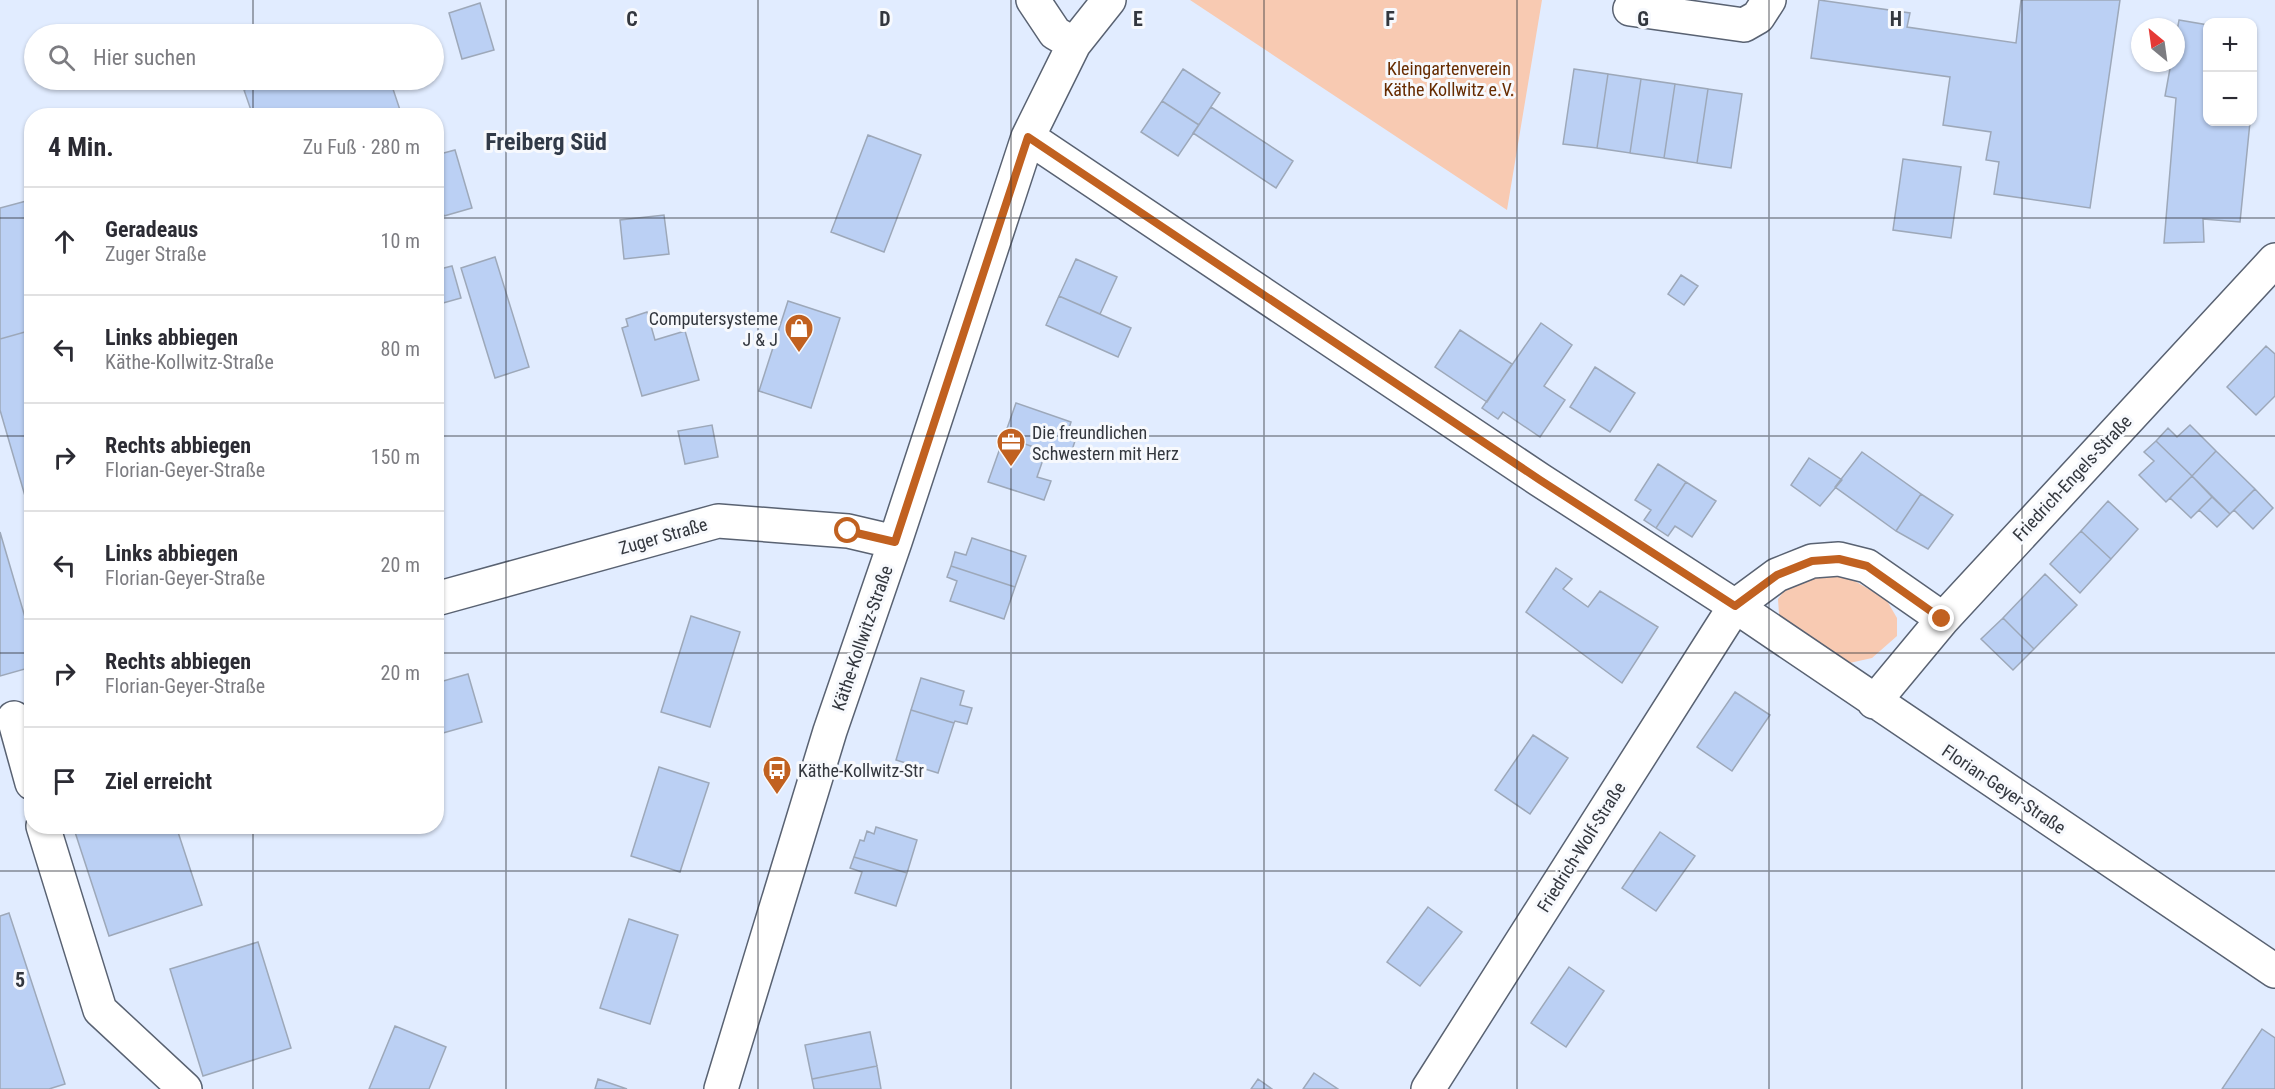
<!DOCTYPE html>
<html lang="de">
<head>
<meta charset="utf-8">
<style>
  :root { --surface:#fff; --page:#f2f2f3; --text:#2b2b33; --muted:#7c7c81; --line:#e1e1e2 }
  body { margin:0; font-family:"Roboto Condensed",sans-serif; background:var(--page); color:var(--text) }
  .controls { position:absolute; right:18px; top:18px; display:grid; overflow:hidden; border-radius:12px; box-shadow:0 2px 4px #0004 }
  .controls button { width:54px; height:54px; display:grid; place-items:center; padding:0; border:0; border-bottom:2px solid var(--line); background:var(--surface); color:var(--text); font:30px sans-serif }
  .compass { position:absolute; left:2131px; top:18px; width:54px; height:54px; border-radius:50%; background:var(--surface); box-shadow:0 2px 4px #0004; rotate:331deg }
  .stop { position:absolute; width:18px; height:18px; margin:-14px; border:4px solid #c16120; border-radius:50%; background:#fff }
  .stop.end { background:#c16120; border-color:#fff; box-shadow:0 2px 6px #0008 }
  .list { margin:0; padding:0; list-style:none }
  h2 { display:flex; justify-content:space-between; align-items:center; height:78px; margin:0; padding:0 24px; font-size:26px }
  h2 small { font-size:20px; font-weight:400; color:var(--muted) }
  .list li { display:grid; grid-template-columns:39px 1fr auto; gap:18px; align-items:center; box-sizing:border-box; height:108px; padding:0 24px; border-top:2px solid var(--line) }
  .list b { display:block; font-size:22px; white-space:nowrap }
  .list p { margin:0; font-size:20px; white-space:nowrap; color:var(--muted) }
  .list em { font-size:20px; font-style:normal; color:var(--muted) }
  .icon { flex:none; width:33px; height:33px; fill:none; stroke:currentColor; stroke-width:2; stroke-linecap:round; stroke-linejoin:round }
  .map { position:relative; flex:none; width:2275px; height:1089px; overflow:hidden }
  .search { position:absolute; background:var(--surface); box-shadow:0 2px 4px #0004; left:24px; top:24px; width:420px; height:66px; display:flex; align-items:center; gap:15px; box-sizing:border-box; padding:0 21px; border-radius:33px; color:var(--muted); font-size:22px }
  .panel { position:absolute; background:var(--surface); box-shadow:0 2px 4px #0004; left:24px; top:108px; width:420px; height:726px; border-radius:24px }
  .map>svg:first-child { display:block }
</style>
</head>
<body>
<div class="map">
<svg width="2275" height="1089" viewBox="0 0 2275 1089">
  <rect width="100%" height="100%" fill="#e1ecff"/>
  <path fill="#f8cab2" d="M1190 0H1542L1507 210Z
    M1811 571 1839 572 1886 599 1897 618V636L1872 658 1845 664 1784 621 1779 614 1778 599 1789 584Z"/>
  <path fill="#bbd0f4" stroke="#9da8b9" stroke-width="1.5" d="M1819 0 1910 13 1907 27 2016 43 2021 0H2120L2090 208 1994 194 1999 162 1986 160 1991 132 1943 125 1950 77 1811 58Z
    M480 3 494 50 462 59 449 13Z
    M2179 20 2208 25V122H2250L2240 222 2203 219 2204 242 2164 243 2176 98 2165 96 2171 63H2176V36Z
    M1183 69 1220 93 1199 125 1162 101Z
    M1574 69 1608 74 1597 148 1563 144Z
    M1608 74 1641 79 1630 153 1597 148Z
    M1641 79 1675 84 1664 158 1630 153Z
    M274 80H390L402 116H253L244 90Z
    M1675 84 1708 89 1697 163 1664 158Z
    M1708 89 1742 94 1731 168 1697 163Z
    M1162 101 1199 125 1178 156 1141 132Z
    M1211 107 1293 161 1276 188 1193 133Z
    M868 135 921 155 884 252 831 232Z
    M455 150 472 208 444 216 436 192V155Z
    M1903 159 1961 167 1951 238 1893 230Z
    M30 200 32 330 0 339V208Z
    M664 215 669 254 624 259 620 220Z
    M495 257 529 367 495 378 461 268Z
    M1076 259 1117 277 1100 314 1059 296Z
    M452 266 461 298 436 305V270Z
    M1681 275 1698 286 1684 305 1668 294Z
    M1059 296 1131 328 1118 357 1046 325Z
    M788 301 840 318 811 408 759 391Z
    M647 312 655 340 685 331 699 380 642 396 622 328 628 326 626 319Z
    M1541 323 1572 345 1544 386 1565 400 1540 437 1503 412 1498 419 1482 408Z
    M32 330V520L0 410V339Z
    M1460 330 1512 364 1487 402 1435 367Z
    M2266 346 2275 354V396L2256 415 2227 387Z
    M1595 367 1635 393 1610 432 1570 407Z
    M1016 403 1071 422 1066 438 1075 441 1069 459 1004 437Z
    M712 425 718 457 685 464 678 431Z
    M2190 425 2216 451 2192 476 2156 441 2168 428 2177 437Z
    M1004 437 1046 451 1037 477 1051 481 1044 500 988 482Z
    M2156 441 2192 476 2166 502 2139 475 2154 461 2144 452Z
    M2216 451 2255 489 2230 514 2192 476Z
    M1862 452 1921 494 1896 531 1835 487Z
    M1809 458 1842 480 1820 506 1791 485Z
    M1658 464 1686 482 1656 528 1644 520 1651 510 1635 500Z
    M2192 476 2212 497 2191 518 2170 498Z
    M1686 482 1716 501 1692 537 1675 526 1668 536 1656 528Z
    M2255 489 2273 508 2253 529 2234 510Z
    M1921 494 1953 515 1928 549 1896 531Z
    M2212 497 2230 514 2217 527 2199 510Z
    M2108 501 2138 529 2111 559 2081 531Z
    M2081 531 2111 559 2080 593 2050 564Z
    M0 532 32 641V667L0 676Z
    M972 538 1026 556 1015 587 951 566 955 552 966 555Z
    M951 566 1015 587 1004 619 950 601 957 581 947 577Z
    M1556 568 1572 579 1563 589 1588 607 1600 591 1658 627 1622 683 1526 612Z
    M2045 574 2077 605 2034 649 2003 618Z
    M691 616 740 632 710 727 661 712Z
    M2003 618 2034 649 2013 670 1981 639Z
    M468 674 482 722 436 735V683Z
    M921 678 964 691 960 705 972 708 967 724 955 721 954 723 911 710Z
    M1735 692 1770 715 1732 771 1697 747Z
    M911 710 954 723 938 773 896 760Z
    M1533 735 1568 758 1530 814 1495 790Z
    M659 767 709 783 680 872 631 856Z
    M73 826H176L202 905 109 936Z
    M876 827 917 840 907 873 854 857 860 840 864 841 867 831 874 834Z
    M1660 832 1695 856 1656 911 1622 888Z
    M854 857 907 873 896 906 855 893 862 872 850 868Z
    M1428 907 1462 932 1420 986 1387 962Z
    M9 913 65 1084 49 1089H0V916Z
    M629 919 678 935 650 1024 600 1008Z
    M258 942 291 1048 203 1076 170 969Z
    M1569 967 1604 991 1566 1047 1531 1023Z
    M395 1026 446 1047 429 1089H369Z
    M2262 1029 2275 1038V1089H2222Z
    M870 1032 877 1066 812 1079 805 1045Z
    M877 1066 881 1089H814L812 1079Z
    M1314 1073 1338 1089H1303Z
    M598 1079 627 1089H595Z
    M1258 1079 1272 1089H1251Z"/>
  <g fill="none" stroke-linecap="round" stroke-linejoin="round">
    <g stroke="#596272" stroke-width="36">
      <path id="minor" d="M1033 0 1055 33 1074 44
        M1630 9 1744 25 1758 17 1769 0
        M1028 137 1540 480 1735 606 2275 971
        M436 599 718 521 848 531 895 542
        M1874 702 1943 619 2275 260
        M14 718 32 783
        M43 826 100 1010 185 1089
        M721 1089 830 731 895 542 1028 137 1074 44 1109 0
        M1428 1089 1735 606 1777 575 1812 561 1839 559 1867 566 1943 619"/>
    </g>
    <use href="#minor" stroke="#fff" stroke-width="33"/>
  </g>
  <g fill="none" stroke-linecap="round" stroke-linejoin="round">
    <path stroke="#c16120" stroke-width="8" d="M848 531 895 542 1028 137 1540 480 1735 606 1777 575 1812 561 1839 559 1867 566 1942 619"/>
  </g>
  <path fill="none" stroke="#33373e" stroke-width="1.5" stroke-opacity="0.55" d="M253 0V34M506 0V1089M758 0V1089M1011 0V1089M1264 0V1089M1517 0V1089M1769 0V1089M2022 0V1089M253 80V116M0 218H32M436 218H2275M0 436H32M436 436H2275M0 653H32M436 653H2275M253 826V1089M0 871H2275"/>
  <defs>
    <g id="shop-pin" transform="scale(1.5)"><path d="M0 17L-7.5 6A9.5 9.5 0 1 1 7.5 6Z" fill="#c16120" stroke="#f7f9fd"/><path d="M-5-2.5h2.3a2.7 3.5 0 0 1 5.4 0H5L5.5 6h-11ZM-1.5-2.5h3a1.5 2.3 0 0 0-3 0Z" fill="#fff"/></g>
    <g id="office-pin" transform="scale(1.5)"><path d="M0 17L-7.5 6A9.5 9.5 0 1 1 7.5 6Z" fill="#c16120" stroke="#f7f9fd"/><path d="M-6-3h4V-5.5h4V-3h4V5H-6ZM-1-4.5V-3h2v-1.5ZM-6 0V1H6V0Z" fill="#fff"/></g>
    <g id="bus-pin" transform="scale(1.5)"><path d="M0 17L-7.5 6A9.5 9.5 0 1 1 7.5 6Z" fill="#c16120" stroke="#f7f9fd"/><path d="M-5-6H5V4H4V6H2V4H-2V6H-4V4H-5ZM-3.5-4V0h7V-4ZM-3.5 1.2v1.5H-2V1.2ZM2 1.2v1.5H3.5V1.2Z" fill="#fff"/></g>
  </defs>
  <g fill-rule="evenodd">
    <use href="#shop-pin" x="799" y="328"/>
    <use href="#office-pin" x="1011" y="442"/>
    <use href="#bus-pin" x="777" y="770"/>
  </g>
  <g text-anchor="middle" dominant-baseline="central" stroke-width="6" stroke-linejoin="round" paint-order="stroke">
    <g font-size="18" fill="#662b00" stroke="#f7f9fd">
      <text x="1449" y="68">Kleingartenverein<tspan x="1449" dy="21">Käthe Kollwitz e.V.</tspan></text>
    </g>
    <g font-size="18" fill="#33373e" stroke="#f7f9fd" text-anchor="start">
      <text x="778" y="318" text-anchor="end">Computersysteme<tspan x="778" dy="21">J &amp; J</tspan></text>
      <text x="1032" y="432">Die freundlichen<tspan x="1032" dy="21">Schwestern mit Herz</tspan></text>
      <text x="798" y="770">Käthe-Kollwitz-Str</text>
    </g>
    <g font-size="18" fill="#33373e" stroke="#f7f9fd">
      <text transform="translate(2072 478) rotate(-47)">Friedrich-Engels-Straße</text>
      <text transform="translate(663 536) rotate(-16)">Zuger Straße</text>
      <text transform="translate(862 638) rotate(-71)">Käthe-Kollwitz-Straße</text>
      <text transform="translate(2004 789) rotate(34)">Florian-Geyer-Straße</text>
      <text transform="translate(1581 847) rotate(-58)">Friedrich-Wolf-Straße</text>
    </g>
    <g font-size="24" font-weight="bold" fill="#313a48" stroke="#f7f9fd">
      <text x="546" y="142">Freiberg Süd</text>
    </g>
  </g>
  <g font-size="20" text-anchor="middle" font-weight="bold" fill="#33373e" stroke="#f7f9fd" stroke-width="6" stroke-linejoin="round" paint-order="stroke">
    <text x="632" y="26">C</text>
    <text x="885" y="26">D</text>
    <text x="1138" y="26">E</text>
    <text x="1390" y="26">F</text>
    <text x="1643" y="26">G</text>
    <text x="1896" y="26">H</text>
    <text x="20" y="987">5</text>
  </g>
</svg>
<div class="controls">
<button>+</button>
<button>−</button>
</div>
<svg class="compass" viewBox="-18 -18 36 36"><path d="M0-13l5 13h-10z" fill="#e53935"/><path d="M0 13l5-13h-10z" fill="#7c7c81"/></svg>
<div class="stop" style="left:848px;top:531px"></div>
<div class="stop end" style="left:1942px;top:619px"></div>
<div class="search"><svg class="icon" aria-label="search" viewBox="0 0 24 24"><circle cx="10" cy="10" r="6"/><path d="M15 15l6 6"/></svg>Hier suchen</div>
<section class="panel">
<h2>4 Min.<small>Zu Fuß · 280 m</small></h2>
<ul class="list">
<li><svg class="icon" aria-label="ahead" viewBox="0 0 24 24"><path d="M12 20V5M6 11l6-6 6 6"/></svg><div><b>Geradeaus</b><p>Zuger Straße</p></div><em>10 m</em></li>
<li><svg class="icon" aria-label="left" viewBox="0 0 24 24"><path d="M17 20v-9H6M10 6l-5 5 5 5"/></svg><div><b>Links abbiegen</b><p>Käthe-Kollwitz-Straße</p></div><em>80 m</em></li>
<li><svg class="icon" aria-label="right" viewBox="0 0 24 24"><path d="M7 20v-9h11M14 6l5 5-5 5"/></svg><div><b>Rechts abbiegen</b><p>Florian-Geyer-Straße</p></div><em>150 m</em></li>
<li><svg class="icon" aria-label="left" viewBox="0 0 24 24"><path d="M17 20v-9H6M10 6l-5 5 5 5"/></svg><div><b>Links abbiegen</b><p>Florian-Geyer-Straße</p></div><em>20 m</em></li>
<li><svg class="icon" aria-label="right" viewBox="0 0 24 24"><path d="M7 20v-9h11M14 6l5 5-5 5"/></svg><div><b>Rechts abbiegen</b><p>Florian-Geyer-Straße</p></div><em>20 m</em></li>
<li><svg class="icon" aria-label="arrive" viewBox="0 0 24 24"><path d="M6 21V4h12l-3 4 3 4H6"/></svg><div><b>Ziel erreicht</b></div></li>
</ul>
</section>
</div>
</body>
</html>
